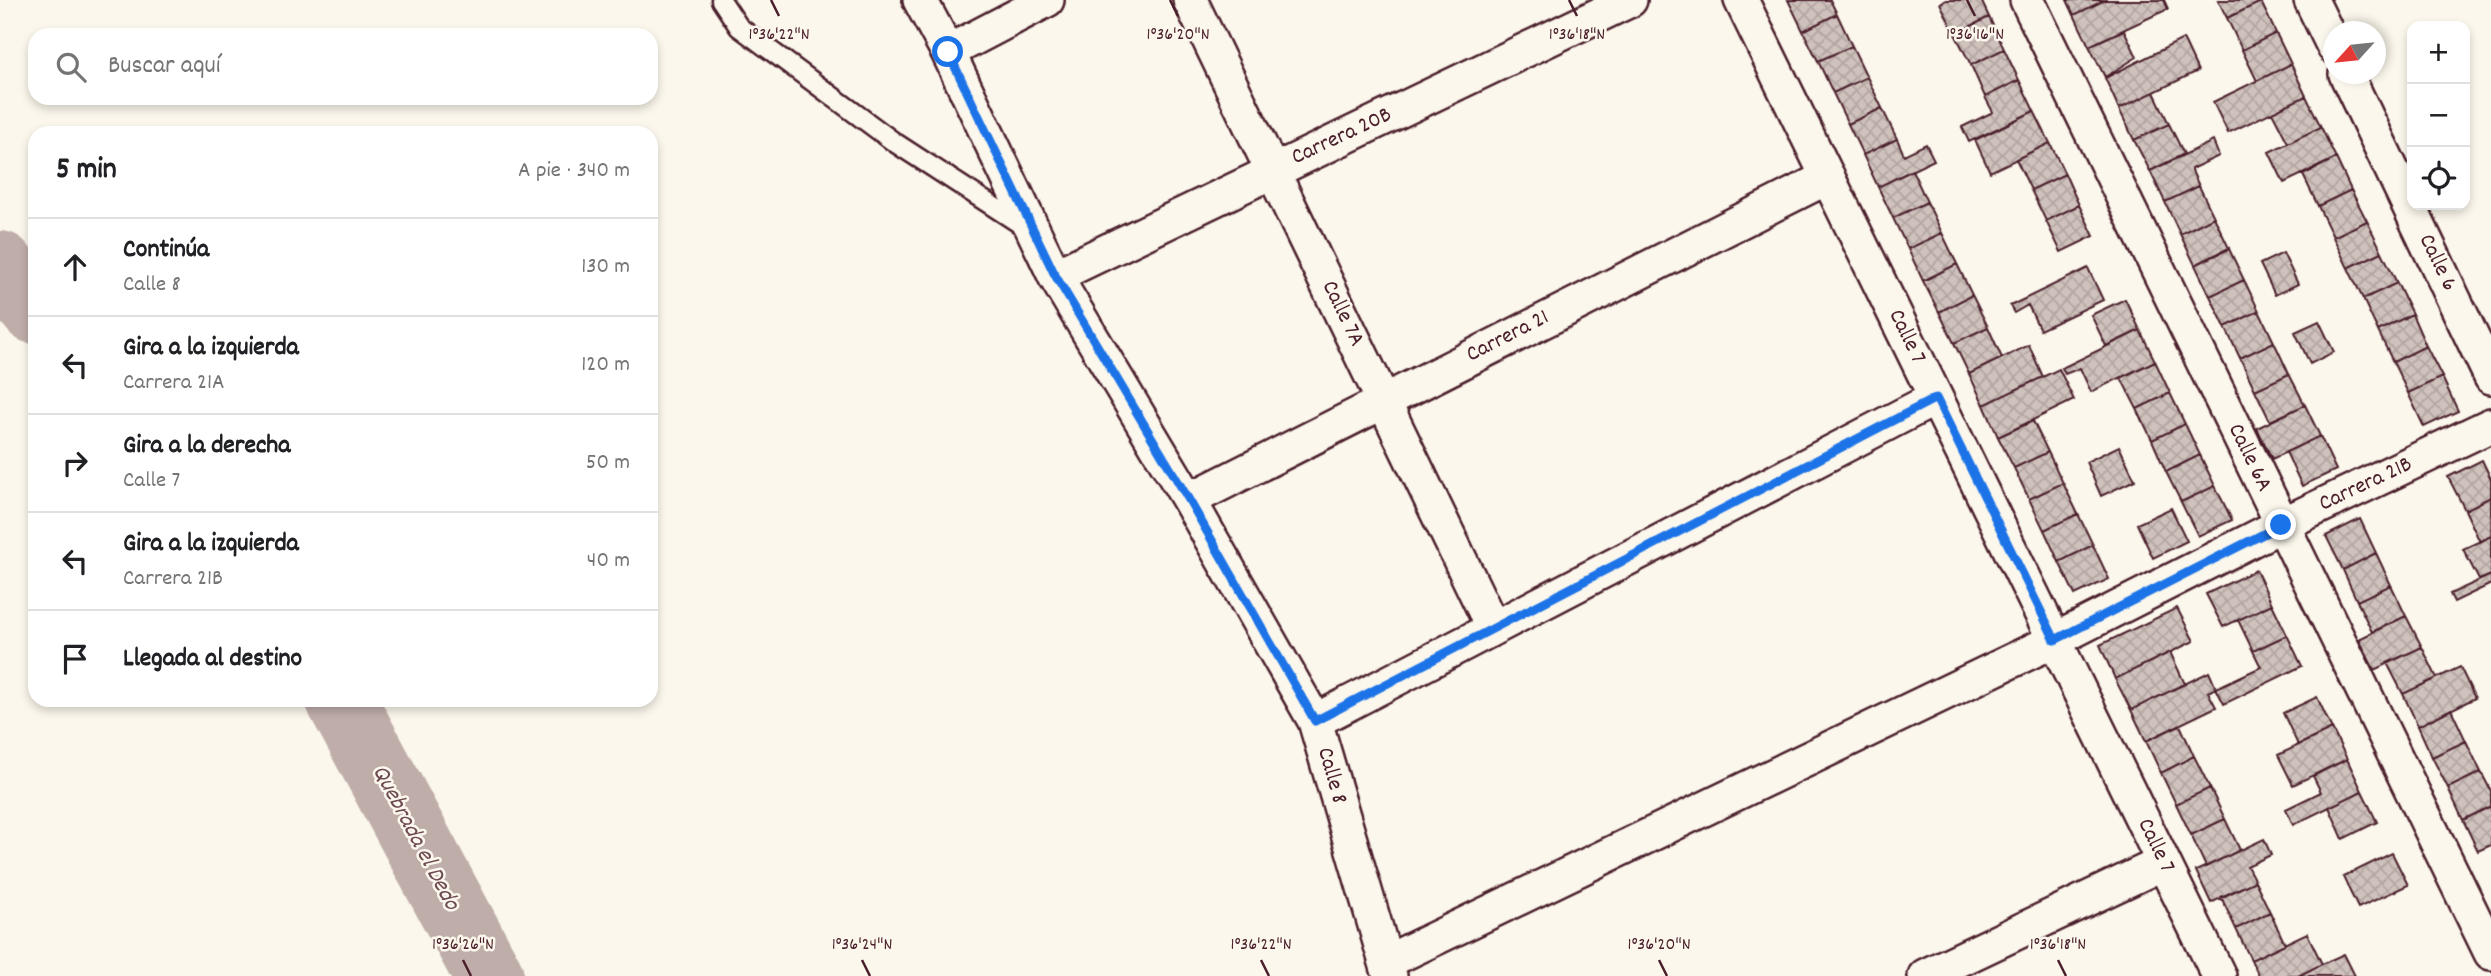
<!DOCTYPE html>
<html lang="es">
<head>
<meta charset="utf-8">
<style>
  :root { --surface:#fff; --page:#f6f6f6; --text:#202124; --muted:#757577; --line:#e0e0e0 }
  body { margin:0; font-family:Dekko,sans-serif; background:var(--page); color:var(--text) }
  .controls { position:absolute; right:21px; top:21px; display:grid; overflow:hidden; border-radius:14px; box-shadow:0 4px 10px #0003 }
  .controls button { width:63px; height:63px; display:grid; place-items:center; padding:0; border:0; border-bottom:2px solid var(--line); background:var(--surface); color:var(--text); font:35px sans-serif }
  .compass { position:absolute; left:2323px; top:21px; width:63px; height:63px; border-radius:50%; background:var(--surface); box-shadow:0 4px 10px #0003; rotate:243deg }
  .stop { position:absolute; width:21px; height:21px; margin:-16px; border:5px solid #1a73e8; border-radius:50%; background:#fff }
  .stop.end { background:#1a73e8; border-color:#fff; box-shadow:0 2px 7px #0008 }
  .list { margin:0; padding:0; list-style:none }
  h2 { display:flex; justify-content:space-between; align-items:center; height:91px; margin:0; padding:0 28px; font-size:30px }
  h2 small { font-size:23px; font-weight:400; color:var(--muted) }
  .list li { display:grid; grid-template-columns:46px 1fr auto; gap:21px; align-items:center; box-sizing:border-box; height:98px; padding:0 28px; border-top:2px solid var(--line) }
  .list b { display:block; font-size:26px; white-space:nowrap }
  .list p { margin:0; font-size:23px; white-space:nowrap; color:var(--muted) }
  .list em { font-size:23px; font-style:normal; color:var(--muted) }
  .icon { flex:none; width:38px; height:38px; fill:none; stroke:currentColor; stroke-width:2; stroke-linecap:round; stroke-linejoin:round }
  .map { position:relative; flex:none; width:2491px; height:976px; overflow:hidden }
  .search { position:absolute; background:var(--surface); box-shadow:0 4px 10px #0003; left:28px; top:28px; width:630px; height:77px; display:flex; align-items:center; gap:18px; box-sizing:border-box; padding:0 24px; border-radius:21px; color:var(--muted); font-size:26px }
  .panel { position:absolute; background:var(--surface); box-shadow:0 4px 10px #0003; left:28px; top:126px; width:630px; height:581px; border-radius:21px }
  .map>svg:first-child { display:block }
</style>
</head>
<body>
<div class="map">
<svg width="2491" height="976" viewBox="0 0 2491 976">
  <defs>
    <pattern id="building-cross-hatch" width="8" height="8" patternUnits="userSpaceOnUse" patternTransform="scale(1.75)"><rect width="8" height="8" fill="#cfc2bc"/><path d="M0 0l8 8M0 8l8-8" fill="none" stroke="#b3a6a2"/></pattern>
  </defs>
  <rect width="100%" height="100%" fill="#fbf7ec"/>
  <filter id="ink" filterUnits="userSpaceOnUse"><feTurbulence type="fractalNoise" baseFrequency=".0143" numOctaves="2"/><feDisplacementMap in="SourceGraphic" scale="14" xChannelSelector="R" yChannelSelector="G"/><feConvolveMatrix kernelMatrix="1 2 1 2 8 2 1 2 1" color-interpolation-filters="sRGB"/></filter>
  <g filter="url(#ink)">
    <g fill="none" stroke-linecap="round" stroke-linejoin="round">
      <path stroke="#bfadaa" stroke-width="70" d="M0 266 35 309
        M341 700 489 976"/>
    </g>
    <path fill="url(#building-cross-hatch)" stroke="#4a1f2b" stroke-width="2" d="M1788 0H1830L1837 14 1803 31Z
      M1946 0H1981L1989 17 1955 34 1940 3Z
      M2067 0H2105L2074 15Z
      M2105 0H2164L2168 9 2089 46 2074 15Z
      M2218 0H2260L2261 2 2227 18Z
      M2261 2 2276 33 2242 50 2227 18Z
      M1837 14 1852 46 1818 61 1803 31Z
      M1989 17 2004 49 1971 65 1955 34Z
      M2124 30 2137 57 2105 77 2089 46Z
      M2276 33 2291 64 2257 81 2242 50Z
      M2183 39 2198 71 2119 109 2105 78Z
      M1852 46 1867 77 1833 93 1818 61Z
      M2004 49 2019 80 1985 97 1971 65Z
      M2291 64 2306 96 2228 133 2213 102Z
      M1867 77 1882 108 1848 124 1833 93Z
      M2019 80 2034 111 1969 142 1962 127 1993 112 1985 97Z
      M2154 92 2169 124 2134 140 2119 109Z
      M2306 96 2321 127 2288 143 2272 112Z
      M1882 108 1897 139 1863 155 1848 124Z
      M2034 111 2050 143 1990 172 1975 140Z
      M2169 124 2184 154 2150 171 2134 140Z
      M2321 127 2336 158 2284 183 2269 152Z
      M1897 139 1904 155 1926 144 1934 160 1878 187 1863 155Z
      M2213 141 2219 156 2191 169 2199 186 2165 202 2150 171Z
      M2050 143 2065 174 2031 190 2016 159Z
      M2336 158 2351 190 2318 206 2303 175Z
      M1912 170 1927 202 1893 218 1878 187Z
      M2065 174 2079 205 2046 221 2031 190Z
      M2199 186 2214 217 2180 234 2165 202Z
      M2351 190 2367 221 2333 237 2318 206Z
      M1927 202 1942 233 1908 249 1893 218Z
      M2079 205 2094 236 2061 252 2046 221Z
      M2214 217 2229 248 2195 265 2180 234Z
      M2367 221 2382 252 2348 268 2333 237Z
      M1942 233 1957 264 1923 281 1908 249Z
      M2229 249 2244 280 2210 296 2195 265Z
      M2382 252 2397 283 2363 299 2348 268Z
      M2283 253 2298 284 2275 295 2260 264Z
      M1957 264 1972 295 1939 312 1923 281Z
      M2088 268 2103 300 2040 330 2028 305 2014 313 2010 306Z
      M2244 280 2259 311 2225 327 2210 296Z
      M2397 283 2412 314 2378 331 2363 299Z
      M1972 295 1988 327 1954 343 1939 312Z
      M2125 299 2140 330 2106 346 2091 315Z
      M2259 311 2274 342 2240 358 2225 327Z
      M2412 314 2426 346 2393 362 2378 331Z
      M2319 321 2334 352 2310 364 2295 332Z
      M1988 327 2002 358 1969 374 1954 343Z
      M2140 330 2155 361 2091 392 2080 368 2065 374 2062 368Z
      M2274 342 2289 374 2255 390 2240 358Z
      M2029 345 2043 377 1984 405 1969 374Z
      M2426 346 2442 377 2408 393 2393 362Z
      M2155 361 2170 393 2137 409 2121 378Z
      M2059 369 2074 400 1998 437 1984 405Z
      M2289 374 2305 405 2270 421 2255 390Z
      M2442 377 2458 411 2424 427 2408 393Z
      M2170 393 2185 424 2152 440 2137 409Z
      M2305 405 2320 436 2272 459 2257 428Z
      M2033 421 2048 452 2014 468 1998 437Z
      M2185 424 2200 455 2166 472 2152 440Z
      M2320 436 2336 470 2302 486 2286 452Z
      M2119 446 2135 480 2101 496 2086 462Z
      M2048 452 2063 483 2029 499 2014 468Z
      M2200 455 2215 486 2181 502 2166 472Z
      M2482 460 2491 479V497L2465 510 2448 477Z
      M2063 483 2078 514 2044 530 2029 499Z
      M2215 486 2232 520 2198 536 2181 502Z
      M2491 497V536L2480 542 2465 510Z
      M2171 508 2187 541 2153 558 2137 524Z
      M2078 514 2093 545 2059 562 2044 530Z
      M2360 519 2376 553 2343 570 2326 536Z
      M2491 536V575L2479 580 2463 549Z
      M2093 545 2109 579 2075 595 2059 562Z
      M2376 553 2391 585 2357 601 2343 570Z
      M2256 570 2272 604 2223 627 2206 594Z
      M2491 575V584L2454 602 2450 594Z
      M2391 585 2406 616 2372 632 2357 601Z
      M2272 604 2287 635 2253 651 2238 620Z
      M2177 608 2194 641 2115 679 2100 645Z
      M2406 616 2422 647 2374 670 2359 639Z
      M2287 635 2302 666 2224 704 2216 688 2261 667 2253 651Z
      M2422 647 2437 678 2403 694 2387 663Z
      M2170 652 2185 684 2131 710 2115 679Z
      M2460 667 2475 698 2418 726 2403 694Z
      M2209 672 2216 688 2208 692 2216 707 2146 741 2131 710Z
      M2317 697 2332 729 2298 745 2283 713Z
      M2451 709 2466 741 2432 757 2418 726Z
      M2180 725 2194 756 2161 773 2146 741Z
      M2332 729 2347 759 2293 785 2278 755Z
      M2466 741 2481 772 2448 788 2432 757Z
      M2194 756 2210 788 2176 804 2161 773Z
      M2347 759 2362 791 2293 825 2286 809 2321 792 2313 776Z
      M2481 772 2491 791V806L2463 820 2448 788Z
      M2210 788 2225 819 2191 835 2176 804Z
      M2362 791 2377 822 2343 839 2329 807Z
      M2491 806V845L2478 851 2463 820Z
      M2225 819 2240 850 2206 867 2191 835Z
      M2264 839 2271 855 2247 866 2255 881 2211 903 2196 871Z
      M2392 853 2408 885 2358 908 2343 877Z
      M2255 881 2270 912 2236 929 2221 897Z
      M2270 912 2285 944 2251 960 2236 929Z
      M2307 933 2322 964 2298 976H2259L2251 960Z
      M2344 954 2355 976H2298L2322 964Z"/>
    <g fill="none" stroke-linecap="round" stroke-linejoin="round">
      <g stroke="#4a1f2b" stroke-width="23">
        <path id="service" d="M721 0 739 27 894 142 1028 229"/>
      </g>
      <g stroke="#4a1f2b" stroke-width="38">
        <path id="minor" d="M920 0 948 52 1055 276 1189 500 1315 721 1390 976
          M1190 0 1493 628
          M1741 0 2219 976
          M2027 0 2491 953
          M2311 0 2334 47
          M948 52 1047 0
          M2346 74 2491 377
          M1055 276 1630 0
          M1189 500 1828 177
          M1315 721 1936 398
          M1386 962 2055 640 2281 525 2491 425
          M1925 976 2163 863"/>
      </g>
      <use href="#service" stroke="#fbf7ec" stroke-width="18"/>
      <use href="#minor" stroke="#fbf7ec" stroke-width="33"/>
    </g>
  </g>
  <g fill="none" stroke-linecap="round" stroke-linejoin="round" filter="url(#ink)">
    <path stroke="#1a73e8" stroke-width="9" d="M948 52 1055 275 1189 500 1315 721 1936 398 2055 640 2281 525"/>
  </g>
  <path fill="none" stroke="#4a1f2b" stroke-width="2.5" d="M771 0 779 16M1170 0 1178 16M1569 0 1577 16M1967 0 1975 16M463 960 471 976M862 960 870 976M1261 960 1269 976M1659 960 1667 976M2058 960 2066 976"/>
  <g text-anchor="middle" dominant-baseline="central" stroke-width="5" stroke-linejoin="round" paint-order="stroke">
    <g font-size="23" fill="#4a1f2b" stroke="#fbf7ec">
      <text transform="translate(1342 137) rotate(-25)">Carrera 20B</text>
      <text transform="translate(2437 263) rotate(64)">Calle 6</text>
      <text transform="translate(1342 314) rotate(64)">Calle 7A</text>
      <text transform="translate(1508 337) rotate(-27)">Carrera 21</text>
      <text transform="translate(1906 337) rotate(64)">Calle 7</text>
      <text transform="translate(2249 458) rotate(64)">Calle 6A</text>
      <text transform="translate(2366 485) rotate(-25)">Carrera 21B</text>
      <text transform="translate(1331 776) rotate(74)">Calle 8</text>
      <text transform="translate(2155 846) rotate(64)">Calle 7</text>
    </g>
    <g font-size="24" font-style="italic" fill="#6d4a51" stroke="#fbf7ec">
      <text transform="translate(415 838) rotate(62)">Quebrada el Dedo</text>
    </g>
  </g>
  <g font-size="18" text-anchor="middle" fill="#4a1f2b" stroke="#fbf7ec" stroke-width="5" stroke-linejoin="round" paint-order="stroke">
    <text x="779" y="39">1°36'22"N</text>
    <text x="1178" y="39">1°36'20"N</text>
    <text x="1577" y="39">1°36'18"N</text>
    <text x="1975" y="39">1°36'16"N</text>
    <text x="463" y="949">1°36'26"N</text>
    <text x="862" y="949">1°36'24"N</text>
    <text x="1261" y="949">1°36'22"N</text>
    <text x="1659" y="949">1°36'20"N</text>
    <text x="2058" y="949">1°36'18"N</text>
  </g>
</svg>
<div class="controls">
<button>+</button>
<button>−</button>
<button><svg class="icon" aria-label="locate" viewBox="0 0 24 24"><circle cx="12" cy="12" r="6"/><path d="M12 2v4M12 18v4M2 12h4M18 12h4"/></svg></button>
</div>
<svg class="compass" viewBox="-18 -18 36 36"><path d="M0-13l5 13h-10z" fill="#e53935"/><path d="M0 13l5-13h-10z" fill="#757577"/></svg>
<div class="stop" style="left:948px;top:52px"></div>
<div class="stop end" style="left:2281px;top:525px"></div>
<div class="search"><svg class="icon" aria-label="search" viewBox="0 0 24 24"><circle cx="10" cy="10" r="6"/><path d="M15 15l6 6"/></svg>Buscar aquí</div>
<section class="panel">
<h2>5 min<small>A pie · 340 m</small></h2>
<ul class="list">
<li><svg class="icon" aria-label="ahead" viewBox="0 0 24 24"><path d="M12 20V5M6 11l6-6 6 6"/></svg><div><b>Continúa</b><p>Calle 8</p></div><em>130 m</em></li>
<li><svg class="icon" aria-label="left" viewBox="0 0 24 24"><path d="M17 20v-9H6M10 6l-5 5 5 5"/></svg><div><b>Gira a la izquierda</b><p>Carrera 21A</p></div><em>120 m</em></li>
<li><svg class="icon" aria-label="right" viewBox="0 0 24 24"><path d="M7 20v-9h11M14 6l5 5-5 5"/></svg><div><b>Gira a la derecha</b><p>Calle 7</p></div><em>50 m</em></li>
<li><svg class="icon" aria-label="left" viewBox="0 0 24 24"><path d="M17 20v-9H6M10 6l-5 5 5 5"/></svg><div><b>Gira a la izquierda</b><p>Carrera 21B</p></div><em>40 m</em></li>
<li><svg class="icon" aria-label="arrive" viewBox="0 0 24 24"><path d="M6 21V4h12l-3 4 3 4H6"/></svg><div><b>Llegada al destino</b></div></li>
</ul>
</section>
</div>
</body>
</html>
